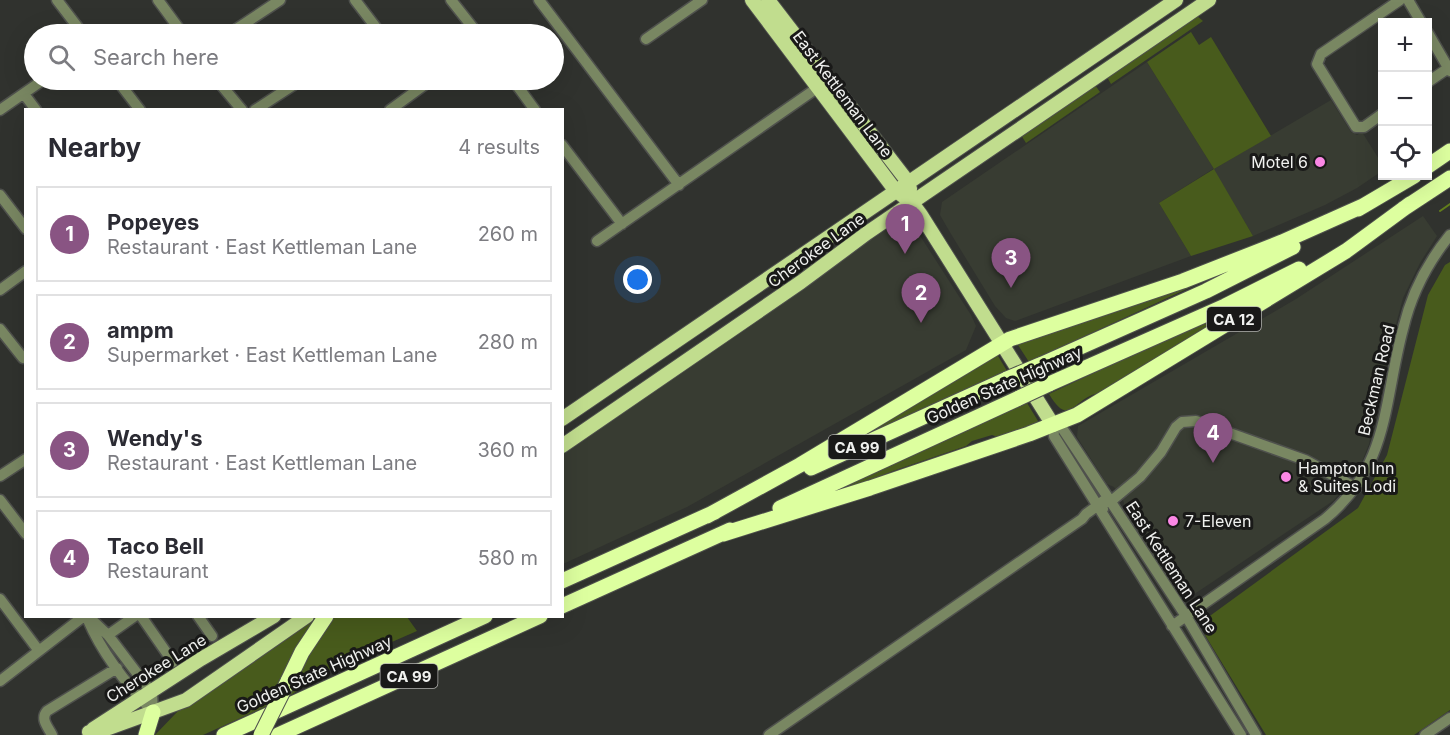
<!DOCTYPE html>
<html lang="en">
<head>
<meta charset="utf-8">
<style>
  :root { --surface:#fff; --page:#f7f7f7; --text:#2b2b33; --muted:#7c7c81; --line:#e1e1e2; --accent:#895483 }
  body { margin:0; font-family:Inter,sans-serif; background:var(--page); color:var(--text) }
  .controls { position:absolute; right:18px; top:18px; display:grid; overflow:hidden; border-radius:0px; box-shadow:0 6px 24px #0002 }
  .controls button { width:54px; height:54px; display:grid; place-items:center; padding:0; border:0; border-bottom:2px solid var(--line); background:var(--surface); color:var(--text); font:30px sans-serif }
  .you { position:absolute; left:638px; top:280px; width:21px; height:21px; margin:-15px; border:4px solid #fff; border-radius:50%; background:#1a73e8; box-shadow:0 0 0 9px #1a73e833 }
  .badge { display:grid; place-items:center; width:39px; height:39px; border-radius:50%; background:var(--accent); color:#fff; font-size:20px; font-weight:700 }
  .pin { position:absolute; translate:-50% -50px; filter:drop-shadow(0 2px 3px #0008) }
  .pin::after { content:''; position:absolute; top:32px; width:21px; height:18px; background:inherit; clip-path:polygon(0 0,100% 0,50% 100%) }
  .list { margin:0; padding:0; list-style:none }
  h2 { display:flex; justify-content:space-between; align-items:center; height:78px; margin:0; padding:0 24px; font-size:26px }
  h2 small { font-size:20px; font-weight:400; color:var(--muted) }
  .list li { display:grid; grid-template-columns:39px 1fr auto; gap:18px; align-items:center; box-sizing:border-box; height:96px; margin:0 12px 12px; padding:0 12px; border:2px solid var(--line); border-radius:0px }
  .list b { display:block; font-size:22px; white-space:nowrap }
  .list p { margin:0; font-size:20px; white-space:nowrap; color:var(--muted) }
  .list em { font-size:20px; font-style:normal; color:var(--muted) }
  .icon { flex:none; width:33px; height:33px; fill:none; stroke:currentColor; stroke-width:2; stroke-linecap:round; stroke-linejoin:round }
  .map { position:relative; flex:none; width:1450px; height:735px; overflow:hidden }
  .search { position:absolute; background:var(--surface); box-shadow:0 6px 24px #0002; left:24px; top:24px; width:540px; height:66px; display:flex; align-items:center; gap:15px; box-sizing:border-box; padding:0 21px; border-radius:33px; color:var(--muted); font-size:22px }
  .panel { position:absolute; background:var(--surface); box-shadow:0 6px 24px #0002; left:24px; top:108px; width:540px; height:510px; border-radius:0px }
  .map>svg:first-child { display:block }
</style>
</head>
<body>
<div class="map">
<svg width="1450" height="735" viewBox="0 0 1450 735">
  <rect width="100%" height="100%" fill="#30322e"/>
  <path fill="#383c32" d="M1147 62 1214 169 1331 100 1351 132 1357 135 1362 132 1382 164V171L1357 188 1325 205 1253 236 1213 169 1159 203 1191 256 1015 321 1006 318 995 306 951 234 940 215 942 202Z
    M1423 216 1437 236 1420 263 1403 298 1388 354 1369 444 1359 469 1353 473H1348L1338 484 1340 493 1333 501 1187 599 1172 587 1123 509 1124 502 1114 487 1107 484 1077 437 1078 426 1296 299Z
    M900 224 917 231 971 315 976 326 966 350 687 507 563 564 562 454 890 226Z"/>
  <path fill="#485b1c" d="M1197 16 1203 21 1111 84 1107 77Z
    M1191 32 1199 45 1211 37 1271 136 1214 169 1253 236 1191 256 1159 203 1214 169 1147 62Z
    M1095 85 1100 92 1026 143 1021 135Z
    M1450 262V710L1414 735H1266L1205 635 1207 618 1358 508 1387 455 1428 295 1445 265Z
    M1217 275 1029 362 1018 345 1019 342Z
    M1274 288 1102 393C1074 394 1071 431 1049 394Z
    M994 354 998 356 1007 371 852 442 939 389 958 379 962 372Z
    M1027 403 1038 421 1034 425 998 437 992 435 972 441 966 446 893 471 844 491 842 487Z
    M315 617H318L267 706 203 735H155L178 711Z
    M334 617H407L417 631 330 669 288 697 318 639Z"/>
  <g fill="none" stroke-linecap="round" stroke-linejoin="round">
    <path stroke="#627e1b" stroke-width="2" d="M1440 211 1450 204"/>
    <g stroke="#4f514d" stroke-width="13">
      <path id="minor" d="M57 0 83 34
        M158 0 183 34
        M355 0 381 34
        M451 0 478 34
        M539 0 679 185
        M1408 0 1421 22
        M1428 33 1450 71
        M229 34 280 0
        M646 39 702 0
        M117 80 140 110
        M217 80 242 110
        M513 80 535 110
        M1428 82 1450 67
        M24 94 36 110
        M0 110 43 80
        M255 110 301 80
        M390 110 431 80
        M1382 114 1364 127H1356L1317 64 1321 54 1400 0
        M562 145 622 224
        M0 195 26 229
        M597 241 817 88
        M0 290 26 271
        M0 329 23 358
        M0 476 26 459
        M0 500 26 534
        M1103 501 1110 502 1140 477 1161 452 1176 427 1182 422 1196 421 1305 460 1356 488
        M0 599 39 651
        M88 616 108 635 152 693 153 712
        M141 616 173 662
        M198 616 212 636
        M88 620C103 655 127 685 153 712
        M1172 626 1325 519C1390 465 1383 403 1403 329 1411 295 1428 262 1450 235
        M108 635 135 616
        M0 681 84 616
        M52 735C48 727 40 719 47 711L117 668
        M769 735 1082 519 1086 514 1097 506 1103 509
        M1241 735 1054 436 1053 425 1062 428 1080 455 1186 616 1256 735
        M1425 735 1450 718"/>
    </g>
    <g stroke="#4f514d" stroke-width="16">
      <path id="major" d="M752 0 895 190 912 203 921 215 1053 425
        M768 0 908 182 910 189
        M562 419 1176 0
        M562 446 801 282 867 233 1209 0
        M93 729 201 659 274 616
        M89 732 109 728 186 700 307 616"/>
    </g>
    <g stroke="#4f514d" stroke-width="17">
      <path id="highway" d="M1428 166 1450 151
        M1358 209 1414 176
        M1403 209 1450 178
        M1040 365 1206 291 1293 247
        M1049 384 1225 306 1299 269
        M811 468 1007 379
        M780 508 1019 398
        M707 516 800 465 1010 339 1183 281 1282 242 1365 205
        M723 534 870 488 1029 434 1077 415 1346 251 1410 204
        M562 581 715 512
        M562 606 730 530
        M288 681 302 652 326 616
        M146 735 153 712
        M224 735 485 616
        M278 735 540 616"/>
    </g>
    <use href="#minor" stroke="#798762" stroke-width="10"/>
    <use href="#major" stroke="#c1dd8e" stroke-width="14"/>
    <use href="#highway" stroke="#ddff9f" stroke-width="15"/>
    <g stroke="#4f514d" stroke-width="17" stroke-linecap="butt">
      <path id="highway-bridge" d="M1007 379 1040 365
        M1019 398 1049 384
        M261 735 288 681"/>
    </g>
    <use href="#highway-bridge" stroke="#ddff9f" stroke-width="15"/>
  </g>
  <g fill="#fb87e5" stroke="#191918" stroke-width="2">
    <circle cx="1320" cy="162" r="6"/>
    <circle cx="1286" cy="477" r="6"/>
    <circle cx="1173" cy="521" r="6"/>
  </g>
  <g text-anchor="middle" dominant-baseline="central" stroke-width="6" stroke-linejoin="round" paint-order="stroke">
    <g fill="#191918" stroke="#b0b0ae" stroke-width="1.5">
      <rect x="1207" y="307" width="54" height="24" rx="4.5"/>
      <rect x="828.5" y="435" width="57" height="24" rx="4.5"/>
      <rect x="380.5" y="664" width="57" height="24" rx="4.5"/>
    </g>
    <g font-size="15" font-weight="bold" fill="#f0f1ef">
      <text x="1234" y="319">CA 12</text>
      <text x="857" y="447">CA 99</text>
      <text x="409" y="676">CA 99</text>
    </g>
    <g font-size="16" fill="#f0f1ef" stroke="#191918">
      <text transform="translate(843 94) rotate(53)">East Kettleman Lane</text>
      <text transform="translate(816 250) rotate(-36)">Cherokee Lane</text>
      <text transform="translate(1376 380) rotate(-77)">Beckman Road</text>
      <text transform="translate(1004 385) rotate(-24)">Golden State Highway</text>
      <text transform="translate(1172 567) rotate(57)">East Kettleman Lane</text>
      <text transform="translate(156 668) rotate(-32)">Cherokee Lane</text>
      <text transform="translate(314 674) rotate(-24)">Golden State Highway</text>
    </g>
    <g font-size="16" fill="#f0f1ef" stroke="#191918" text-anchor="start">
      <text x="1308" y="162" text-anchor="end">Motel 6</text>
      <text x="1298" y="468">Hampton Inn<tspan x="1298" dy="18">&amp; Suites Lodi</tspan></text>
      <text x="1185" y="521">7-Eleven</text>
    </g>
  </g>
</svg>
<div class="controls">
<button>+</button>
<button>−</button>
<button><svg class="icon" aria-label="locate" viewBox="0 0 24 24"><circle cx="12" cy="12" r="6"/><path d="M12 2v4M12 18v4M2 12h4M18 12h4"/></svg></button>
</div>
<div class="you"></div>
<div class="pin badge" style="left:905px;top:254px">1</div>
<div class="pin badge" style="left:921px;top:323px">2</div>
<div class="pin badge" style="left:1011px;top:288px">3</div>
<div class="pin badge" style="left:1213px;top:463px">4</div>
<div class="search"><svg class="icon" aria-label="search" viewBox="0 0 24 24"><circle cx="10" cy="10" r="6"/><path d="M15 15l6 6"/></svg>Search here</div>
<section class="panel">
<h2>Nearby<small>4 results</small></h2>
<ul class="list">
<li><span class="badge">1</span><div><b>Popeyes</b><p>Restaurant · East Kettleman Lane</p></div><em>260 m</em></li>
<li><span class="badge">2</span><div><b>ampm</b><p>Supermarket · East Kettleman Lane</p></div><em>280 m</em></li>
<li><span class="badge">3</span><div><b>Wendy's</b><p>Restaurant · East Kettleman Lane</p></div><em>360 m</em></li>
<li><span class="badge">4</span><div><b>Taco Bell</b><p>Restaurant</p></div><em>580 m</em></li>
</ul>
</section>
</div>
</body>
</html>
